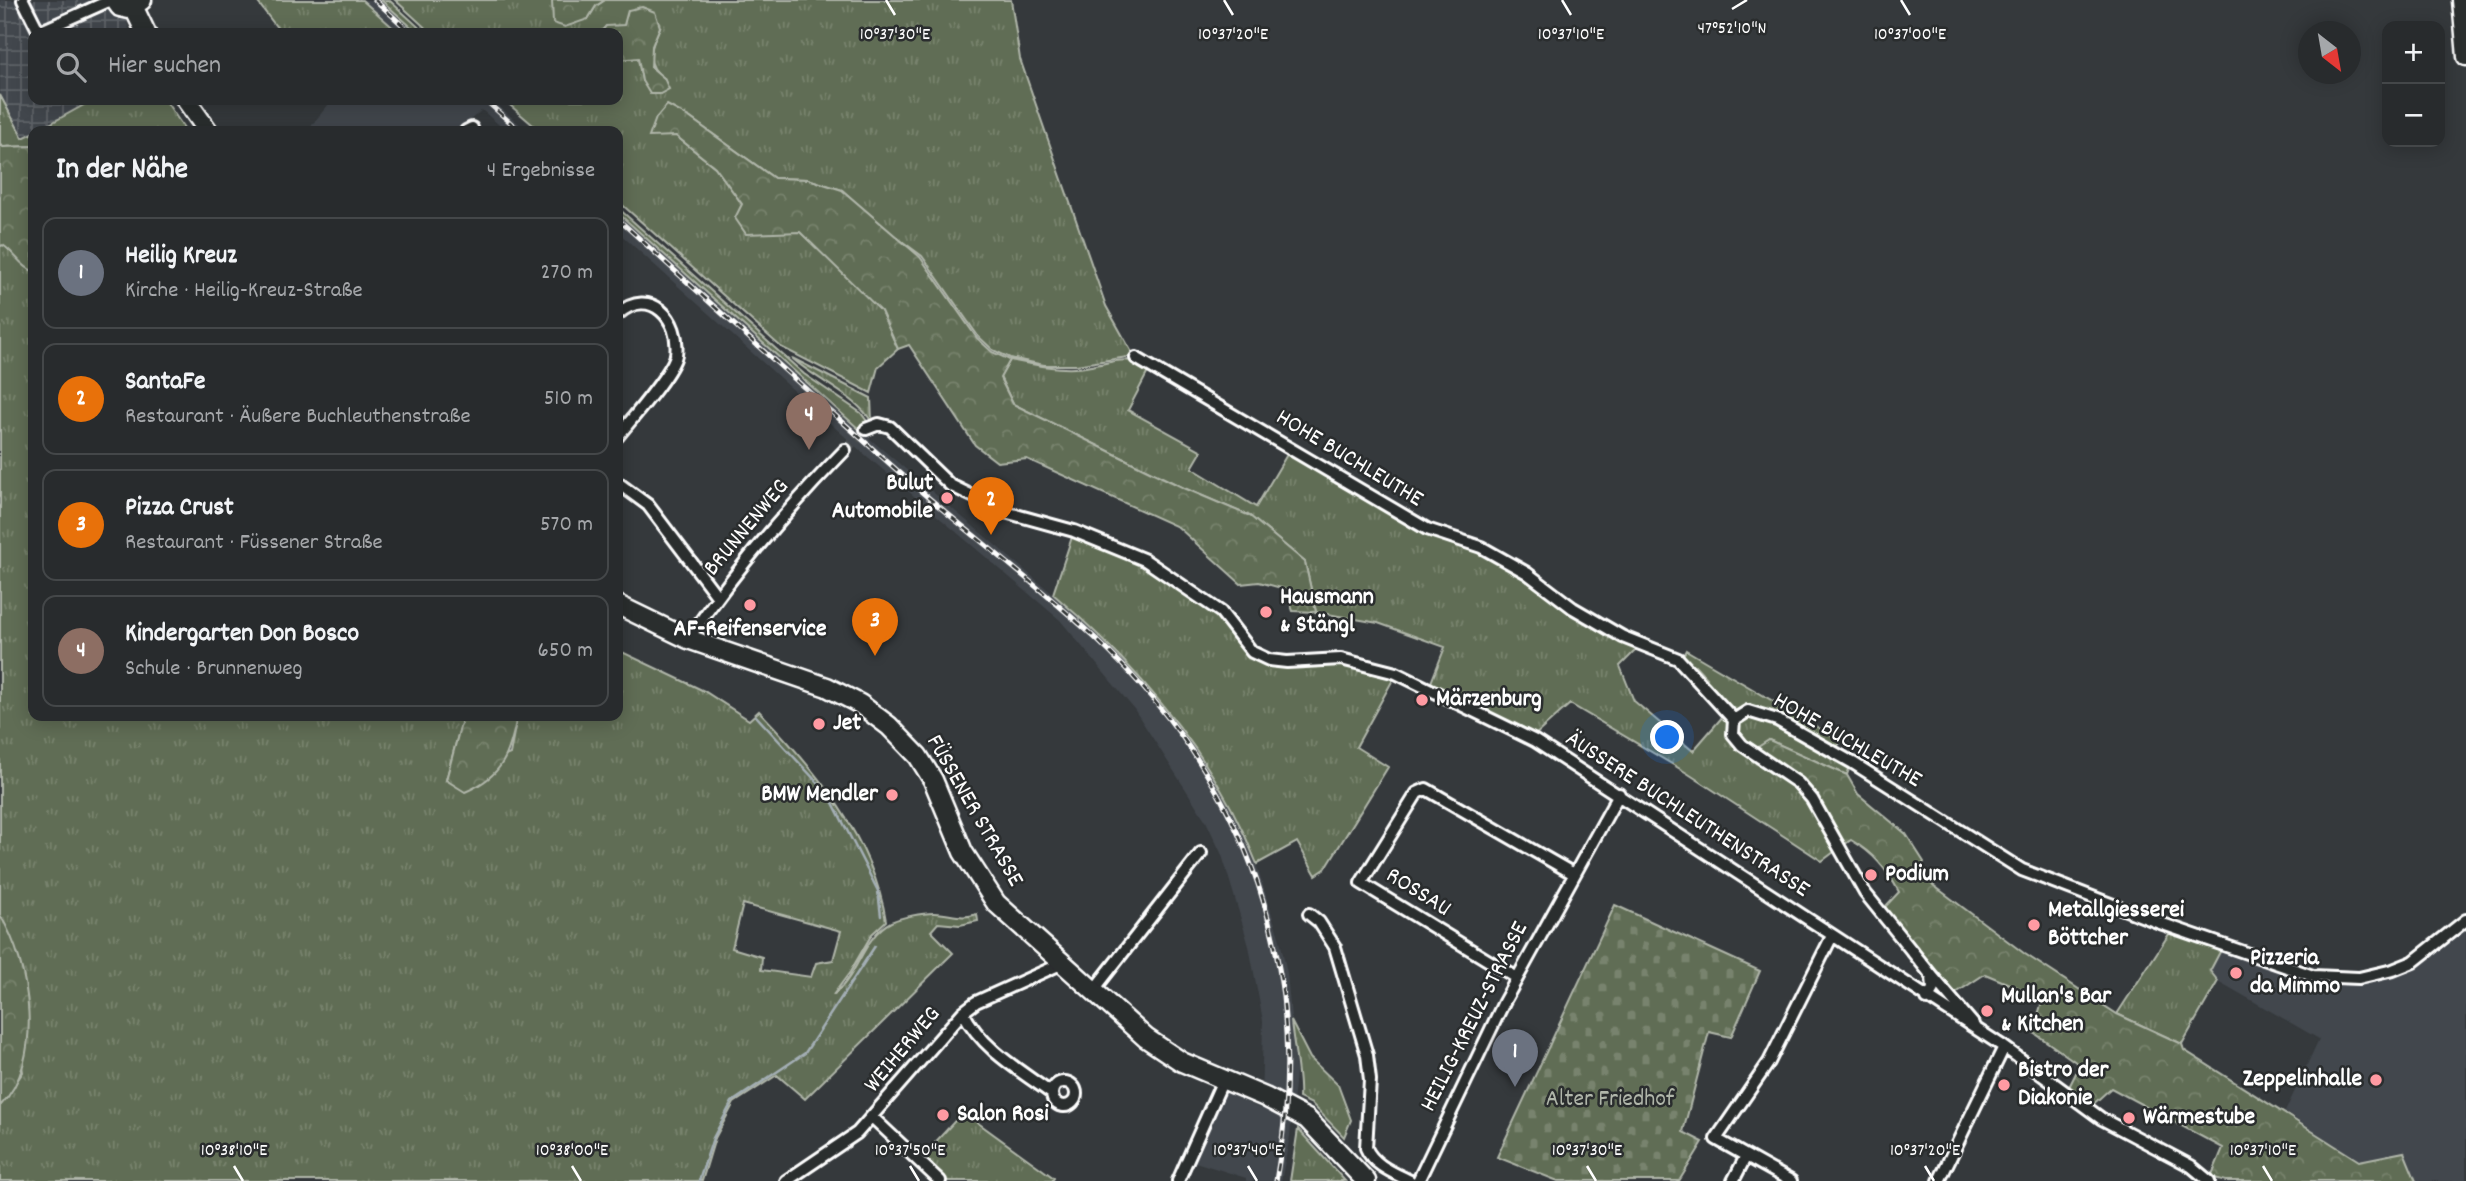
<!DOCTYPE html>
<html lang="de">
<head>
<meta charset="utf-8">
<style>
  :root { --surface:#282b2d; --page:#303335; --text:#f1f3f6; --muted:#a5a7aa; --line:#444749; --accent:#ff9aa2 }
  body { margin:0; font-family:Dekko,sans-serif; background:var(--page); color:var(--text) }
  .controls { position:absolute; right:21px; top:21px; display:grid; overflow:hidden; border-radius:14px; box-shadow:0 4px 18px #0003 }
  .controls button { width:63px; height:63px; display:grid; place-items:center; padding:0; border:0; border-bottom:2px solid var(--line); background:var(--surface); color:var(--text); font:35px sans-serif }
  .compass { position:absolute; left:2298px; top:21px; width:63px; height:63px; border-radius:50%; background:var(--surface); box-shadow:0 4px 18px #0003; rotate:149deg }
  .you { position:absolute; left:1668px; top:738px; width:24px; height:24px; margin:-18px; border:5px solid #fff; border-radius:50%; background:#1a73e8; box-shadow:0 0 0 10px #1a73e833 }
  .badge { display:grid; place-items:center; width:46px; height:46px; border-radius:50%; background:var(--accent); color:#fff; font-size:23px; font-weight:700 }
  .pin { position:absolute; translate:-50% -58px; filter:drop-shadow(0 2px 4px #0008) }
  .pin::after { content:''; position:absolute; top:37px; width:24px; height:21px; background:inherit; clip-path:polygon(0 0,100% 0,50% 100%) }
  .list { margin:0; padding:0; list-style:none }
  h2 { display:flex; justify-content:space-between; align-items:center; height:91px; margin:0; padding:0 28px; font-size:30px }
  h2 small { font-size:23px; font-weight:400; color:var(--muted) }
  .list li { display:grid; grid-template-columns:46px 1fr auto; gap:21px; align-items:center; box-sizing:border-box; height:112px; margin:0 14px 14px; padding:0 14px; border:2px solid var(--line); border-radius:14px }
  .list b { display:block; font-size:26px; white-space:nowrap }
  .list p { margin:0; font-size:23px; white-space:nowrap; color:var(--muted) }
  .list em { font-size:23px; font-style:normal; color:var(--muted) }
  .icon { flex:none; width:38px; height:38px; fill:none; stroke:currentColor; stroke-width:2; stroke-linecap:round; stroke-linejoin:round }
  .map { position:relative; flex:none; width:2466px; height:1181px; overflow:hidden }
  .search { position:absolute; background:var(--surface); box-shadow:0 4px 18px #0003; left:28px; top:28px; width:595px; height:77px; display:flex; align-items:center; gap:18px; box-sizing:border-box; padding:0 24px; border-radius:14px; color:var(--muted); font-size:26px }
  .panel { position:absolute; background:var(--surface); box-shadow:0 4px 18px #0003; left:28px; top:126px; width:595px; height:595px; border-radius:14px }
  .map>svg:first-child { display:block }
</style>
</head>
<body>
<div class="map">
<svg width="2466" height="1181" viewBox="0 0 2466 1181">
  <defs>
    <pattern id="industrial-grid" width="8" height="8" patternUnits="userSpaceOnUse" patternTransform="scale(1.75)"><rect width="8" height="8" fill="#42474d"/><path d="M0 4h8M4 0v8" fill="none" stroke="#5e6368"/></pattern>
    <pattern id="grass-tufts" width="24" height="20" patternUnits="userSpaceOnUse" patternTransform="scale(1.75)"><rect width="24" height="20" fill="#606d54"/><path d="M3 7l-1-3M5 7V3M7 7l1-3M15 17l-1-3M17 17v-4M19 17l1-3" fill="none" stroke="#78836e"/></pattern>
    <pattern id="forest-crowns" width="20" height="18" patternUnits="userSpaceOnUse" patternTransform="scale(1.75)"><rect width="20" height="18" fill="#606d54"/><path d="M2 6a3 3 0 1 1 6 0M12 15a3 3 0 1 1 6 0" fill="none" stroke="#78836e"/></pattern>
    <pattern id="cemetery-stones" width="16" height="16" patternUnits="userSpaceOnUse" patternTransform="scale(1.75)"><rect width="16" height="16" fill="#606d54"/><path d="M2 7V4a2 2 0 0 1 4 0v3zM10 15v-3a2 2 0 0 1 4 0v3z" fill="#78836e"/></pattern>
  </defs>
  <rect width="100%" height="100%" fill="#35393c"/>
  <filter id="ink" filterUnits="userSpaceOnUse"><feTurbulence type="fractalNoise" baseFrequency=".0143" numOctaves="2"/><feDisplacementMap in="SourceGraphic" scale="14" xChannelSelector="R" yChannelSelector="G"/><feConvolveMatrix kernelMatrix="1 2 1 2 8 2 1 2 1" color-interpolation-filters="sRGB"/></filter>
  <g filter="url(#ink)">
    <path fill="#42474d" d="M362 0H381L418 33H399Z
      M332 100H492L527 131H506L482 110 457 131H307Z
      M618 213 863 433 1099 633 1185 732 1210 770 1250 845 1280 940 1287 973 1296 1072 1290 1136 1281 1181H1246V1178L1192 1161 1223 1091 1261 1109 1263 1021 1249 946 1222 855 1206 821 1134 709 1060 620 862 452 618 232Z
      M2466 929V1181H2416L2403 1152 2359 1161 2285 1112 2319 1039 2218 981 2210 972 2222 948 2314 981 2343 984 2376 981 2415 967Z"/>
    <path fill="url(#industrial-grid)" d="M0 0H107L126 18 130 33H33V100H93L23 139 0 95Z"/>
    <path fill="url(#grass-tufts)" stroke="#b0b6aa" stroke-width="2" fill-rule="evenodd" d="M256 0H362L399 33H281Z
      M381 0H389L425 33H418Z
      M395 0H554H552L588 19 596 6 605 0H1011L1020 59 1106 306 1134 356 1076 365H1044L1010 358 993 350 978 336 922 256 880 225 842 190 808 179 774 178 689 117 676 136 715 167 742 204 800 232 855 283 881 311 898 349 878 367 871 393 781 347 618 201V131H540L504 100H618V60L638 58 642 81 664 78C643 65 651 46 660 27L606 26 600 33H431Z
      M0 95 23 138 33 133V146L3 147 0 143Z
      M93 100H165L186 131H37Z
      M618 208 804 374 861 413 869 424 860 430 618 213Z
      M3 245C14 252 21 267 33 271V716H463L446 780 510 754 517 716H618V650L704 691 749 720 759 711C815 769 873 838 886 921L872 934 850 972 833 995C858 977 863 936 891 922 901 917 922 913 934 913 949 913 962 920 977 914L978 921 960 925 938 923 931 931 953 953 805 1099 777 1075 734 1103 715 1138 702 1181H0V1106L23 1072 0 915V246ZM743 904 841 931 833 960 816 963 811 977 761 970 762 957 732 948Z
      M792 358 871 398 872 422C854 394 817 381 792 358Z
      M1010 360C1031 364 1053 369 1075 368 1105 367 1122 351 1150 368L1128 410 1202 451 1192 468 1256 507 1289 451 1426 531 1480 548 1640 646 1620 666 1634 701 1693 751 1724 715 1730 721V736L1784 775 1809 799 1838 849 1822 861 1687 773 1570 704 1534 736 1430 685 1445 647 1378 623 1316 612 1305 562 1250 516 1184 488 1013 404 1000 377Z
      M1073 534 1144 562 1219 614 1268 661H1340L1395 676 1356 747 1388 767 1325 869 1316 875 1297 842 1257 864C1215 757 1140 668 1053 594Z
      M1686 650 1841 741 1835 750 1763 710 1747 708 1734 716 1703 683 1707 678 1695 665 1690 669 1681 659Z
      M1759 716 1850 766 1847 775 1769 740 1762 754C1748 745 1737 740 1737 722L1742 717Z
      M2171 931 2222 948 2210 971 2218 981 2182 1044 2117 1014Z
      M1291 1021 1310 1058 1338 1085 1351 1120 1344 1137 1312 1104 1299 1098C1301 1078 1293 1044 1291 1021Z
      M963 1112 1054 1178 1052 1181H942L919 1160Z
      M1298 1129 1345 1181H1290Z"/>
    <path fill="url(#forest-crowns)" stroke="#b0b6aa" stroke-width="2" d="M552 0H605L596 6 588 19 565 27 553 23Z
      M642 7 655 12 660 27 652 46 651 67 664 78 669 89 660 94H650L642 81 638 58 618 60V33H600L606 26 624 25 628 10Z
      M667 105 689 117 774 178 808 179 842 190 920 257 977 338 992 352 1010 360 1000 378 1013 404 1184 488 1250 516 1305 562 1316 612 1293 611 1285 589 1259 582 1241 584 1178 527 1027 459 997 462 975 445 909 345 898 349 881 311 800 232 746 234 735 218 742 204 715 167 676 136 649 137 656 118Z
      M0 143 3 147 33 146V271C21 267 14 252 3 245L0 246Z
      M463 716H517C510 754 503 776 465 792L446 780Z
      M1769 740 1847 775 1858 794 1906 834 1924 862 1917 873 2025 954 2117 1014 2182 1044 2184 1050 2359 1161 2404 1152 2416 1181H2226L2211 1177 2223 1148 2111 1088 2089 1108 2067 1091 2080 1065 2033 1032 2043 998 1985 974 1953 995 1883 909 1899 892C1887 869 1873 853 1851 840L1842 846 1814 797 1762 754 1758 747Z
      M0 915C31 965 45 1061 0 1106Z"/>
    <path fill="url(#cemetery-stones)" stroke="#b0b6aa" stroke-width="2" d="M1615 905 1760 971 1731 1037 1709 1032 1683 1132 1703 1142 1679 1181H1558L1497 1157Z"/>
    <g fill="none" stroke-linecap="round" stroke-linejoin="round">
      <path stroke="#a4afb6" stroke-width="2.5" d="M756 716 829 795 878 891 881 916
        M699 1181 713 1138 732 1102 805 1053 875 946"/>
      <path stroke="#494d50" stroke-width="10" stroke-dasharray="10 5" stroke-linecap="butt" d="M845 450 866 429"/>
      <g stroke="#fff" stroke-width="16">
        <path id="street" d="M23 0 39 32 111 0
          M466 131 472 128
          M618 314C650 286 681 319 676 355 673 372 630 421 618 436
          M1136 358 1427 529 1481 547 1527 573 1573 608 1623 637 1678 659 1734 720
          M866 429 879 424 890 427 950 485 1005 512 1074 531 1145 560 1221 612 1252 652 1269 660 1287 662 1341 659 1396 673 1535 741 2004 1047 2102 1119 2191 1166 2209 1181
          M618 483 648 505 717 596
          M688 639C734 572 788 508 845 450
          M1734 720 1748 711 1777 720 1853 763 2022 870 2160 923 2313 976 2359 978 2393 970 2413 962 2466 920
          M1734 720 1733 734 1742 745 1798 783 1812 799 1865 893 1932 976 1933 989 1927 999
          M1309 914 1319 922 1335 947 1367 1055 1370 1080 1366 1148C1373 1165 1394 1173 1410 1181
          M1932 976 1973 1024
          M1517 978 1361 883 1417 793 1426 789 1574 874
          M1093 991 1201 853
          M963 1012C981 1048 1019 1070 1051 1093
          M1052 1094a12 12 0 1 1 24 0a12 12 0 1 1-24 0Z
          M873 1118 940 1181
          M786 1181 857 1133 963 1012 976 1002 1063 963
          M1178 1181 1223 1080
          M1418 1181 1504 1002 1619 794
          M1733 1181 1746 1156
          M1791 1181 1716 1139 1769 1062 1832 936
          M1939 1181 2004 1047"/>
      </g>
      <g stroke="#fff" stroke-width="21">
        <path id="secondary" d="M2461 0 2466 57"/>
      </g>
      <g stroke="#fff" stroke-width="23">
        <path id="primary" d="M115 0 120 7 129 9 142 0
          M134 8 146 33
          M186 100 208 131
          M618 605 688 639 827 687 860 704 889 726 918 756 933 780 963 852 996 903 1146 1038 1182 1062 1265 1097 1307 1119 1366 1181"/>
      </g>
      <use href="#street" stroke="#2a2d2e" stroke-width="10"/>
      <use href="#secondary" stroke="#2a2d2e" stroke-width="16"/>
      <use href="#primary" stroke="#2a2d2e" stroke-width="18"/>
      <g stroke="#fff" stroke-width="5">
        <path id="rail" d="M375 0 411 33
          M485 100 520 131
          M618 219C719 311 820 403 923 493 979 541 1039 586 1094 637 1251 784 1314 969 1276 1181"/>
      </g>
      <use href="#rail" stroke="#2a2d2e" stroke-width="2.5" stroke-dasharray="8" stroke-linecap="butt"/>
    </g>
  </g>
  <path fill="none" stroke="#fff" stroke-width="2.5" d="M886 0 895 15M1224 0 1233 15M1562 0 1571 15M1901 0 1910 15M1732 9 1747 0M234 1166 243 1181M572 1166 581 1181M910 1166 919 1181M1248 1166 1257 1181M1587 1166 1596 1181M1925 1166 1934 1181M2263 1166 2272 1181"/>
  <g fill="#ff9aa2" stroke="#2a2d2e" stroke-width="2.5">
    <circle cx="947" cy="498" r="7"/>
    <circle cx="750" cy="605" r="7"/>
    <circle cx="1266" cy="612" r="7"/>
    <circle cx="1422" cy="700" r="7"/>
    <circle cx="819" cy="724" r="7"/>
    <circle cx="892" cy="795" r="7"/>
    <circle cx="1871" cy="875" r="7"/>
    <circle cx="2034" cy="925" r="7"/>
    <circle cx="2236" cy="973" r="7"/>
    <circle cx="1987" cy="1011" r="7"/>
    <circle cx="2376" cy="1080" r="7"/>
    <circle cx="2004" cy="1085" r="7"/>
    <circle cx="943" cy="1115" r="7"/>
    <circle cx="2129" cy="1118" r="7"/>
  </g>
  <g text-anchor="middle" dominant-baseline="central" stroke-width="5" stroke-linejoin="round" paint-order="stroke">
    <g font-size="24" fill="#fff" stroke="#2a2d2e">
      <text transform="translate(1349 459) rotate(31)">HOHE BUCHLEUTHE</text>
      <text transform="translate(747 528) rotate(-50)">BRUNNENWEG</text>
      <text transform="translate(1847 741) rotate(30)">HOHE BUCHLEUTHE</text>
      <text transform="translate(974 811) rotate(60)">FÜSSENER STRASSE</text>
      <text transform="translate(1687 815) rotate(33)">ÄUSSERE BUCHLEUTHENSTRASSE</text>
      <text transform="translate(1418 893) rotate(32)">ROSSAU</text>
      <text transform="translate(1475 1017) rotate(-63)">HEILIG-KREUZ-STRASSE</text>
      <text transform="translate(903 1050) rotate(-50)">WEIHERWEG</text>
    </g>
    <g font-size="24" font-weight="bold" fill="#fff" stroke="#2a2d2e" text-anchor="start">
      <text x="933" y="484" text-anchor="end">Bulut<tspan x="933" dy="28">Automobile</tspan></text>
      <text x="1280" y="598">Hausmann<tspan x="1280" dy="28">&amp; Stängl</tspan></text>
      <text x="750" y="630" text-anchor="middle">AF-Reifenservice</text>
      <text x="1436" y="700">Märzenburg</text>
      <text x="833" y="724">Jet</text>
      <text x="878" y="795" text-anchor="end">BMW Mendler</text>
      <text x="1885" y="875">Podium</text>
      <text x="2048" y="911">Metallgiesserei<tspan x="2048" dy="28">Böttcher</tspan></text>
      <text x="2250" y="959">Pizzeria<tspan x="2250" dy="28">da Mimmo</tspan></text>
      <text x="2001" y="997">Mullan's Bar<tspan x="2001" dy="28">&amp; Kitchen</tspan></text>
      <text x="2018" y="1071">Bistro der<tspan x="2018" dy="28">Diakonie</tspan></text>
      <text x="2362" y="1080" text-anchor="end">Zeppelinhalle</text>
      <text x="957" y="1115">Salon Rosi</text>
      <text x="2143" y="1118">Wärmestube</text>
    </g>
    <g font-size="24" fill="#b0b6aa" stroke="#2a2d2e">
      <text x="1610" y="1100">Alter Friedhof</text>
    </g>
  </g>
  <g font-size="18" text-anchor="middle" fill="#fff" stroke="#2a2d2e" stroke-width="5" stroke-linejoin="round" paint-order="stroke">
    <text x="1732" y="33">47°52'10"N</text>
    <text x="895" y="39">10°37'30"E</text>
    <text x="1233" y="39">10°37'20"E</text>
    <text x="1571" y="39">10°37'10"E</text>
    <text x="1910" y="39">10°37'00"E</text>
    <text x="234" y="1155">10°38'10"E</text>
    <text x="572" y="1155">10°38'00"E</text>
    <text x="910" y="1155">10°37'50"E</text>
    <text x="1248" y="1155">10°37'40"E</text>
    <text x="1587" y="1155">10°37'30"E</text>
    <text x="1925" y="1155">10°37'20"E</text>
    <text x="2263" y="1155">10°37'10"E</text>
  </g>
</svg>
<div class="controls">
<button>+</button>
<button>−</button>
</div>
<svg class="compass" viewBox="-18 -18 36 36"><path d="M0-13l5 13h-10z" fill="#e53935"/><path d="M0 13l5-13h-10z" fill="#a5a7aa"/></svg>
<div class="you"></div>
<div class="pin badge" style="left:1515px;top:1087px;background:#6b7280">1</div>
<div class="pin badge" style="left:991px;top:535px;background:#e8710a">2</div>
<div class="pin badge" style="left:875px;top:656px;background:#e8710a">3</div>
<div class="pin badge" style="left:809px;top:450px;background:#8d6e63">4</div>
<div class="search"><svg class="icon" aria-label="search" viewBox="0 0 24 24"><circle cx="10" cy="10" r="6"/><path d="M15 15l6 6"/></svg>Hier suchen</div>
<section class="panel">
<h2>In der Nähe<small>4 Ergebnisse</small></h2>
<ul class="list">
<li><span class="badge" style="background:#6b7280">1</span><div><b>Heilig Kreuz</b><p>Kirche · Heilig-Kreuz-Straße</p></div><em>270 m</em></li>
<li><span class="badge" style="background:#e8710a">2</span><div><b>SantaFe</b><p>Restaurant · Äußere Buchleuthenstraße</p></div><em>510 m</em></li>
<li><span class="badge" style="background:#e8710a">3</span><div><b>Pizza Crust</b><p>Restaurant · Füssener Straße</p></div><em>570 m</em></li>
<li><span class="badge" style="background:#8d6e63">4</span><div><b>Kindergarten Don Bosco</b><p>Schule · Brunnenweg</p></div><em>650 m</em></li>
</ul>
</section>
</div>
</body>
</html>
